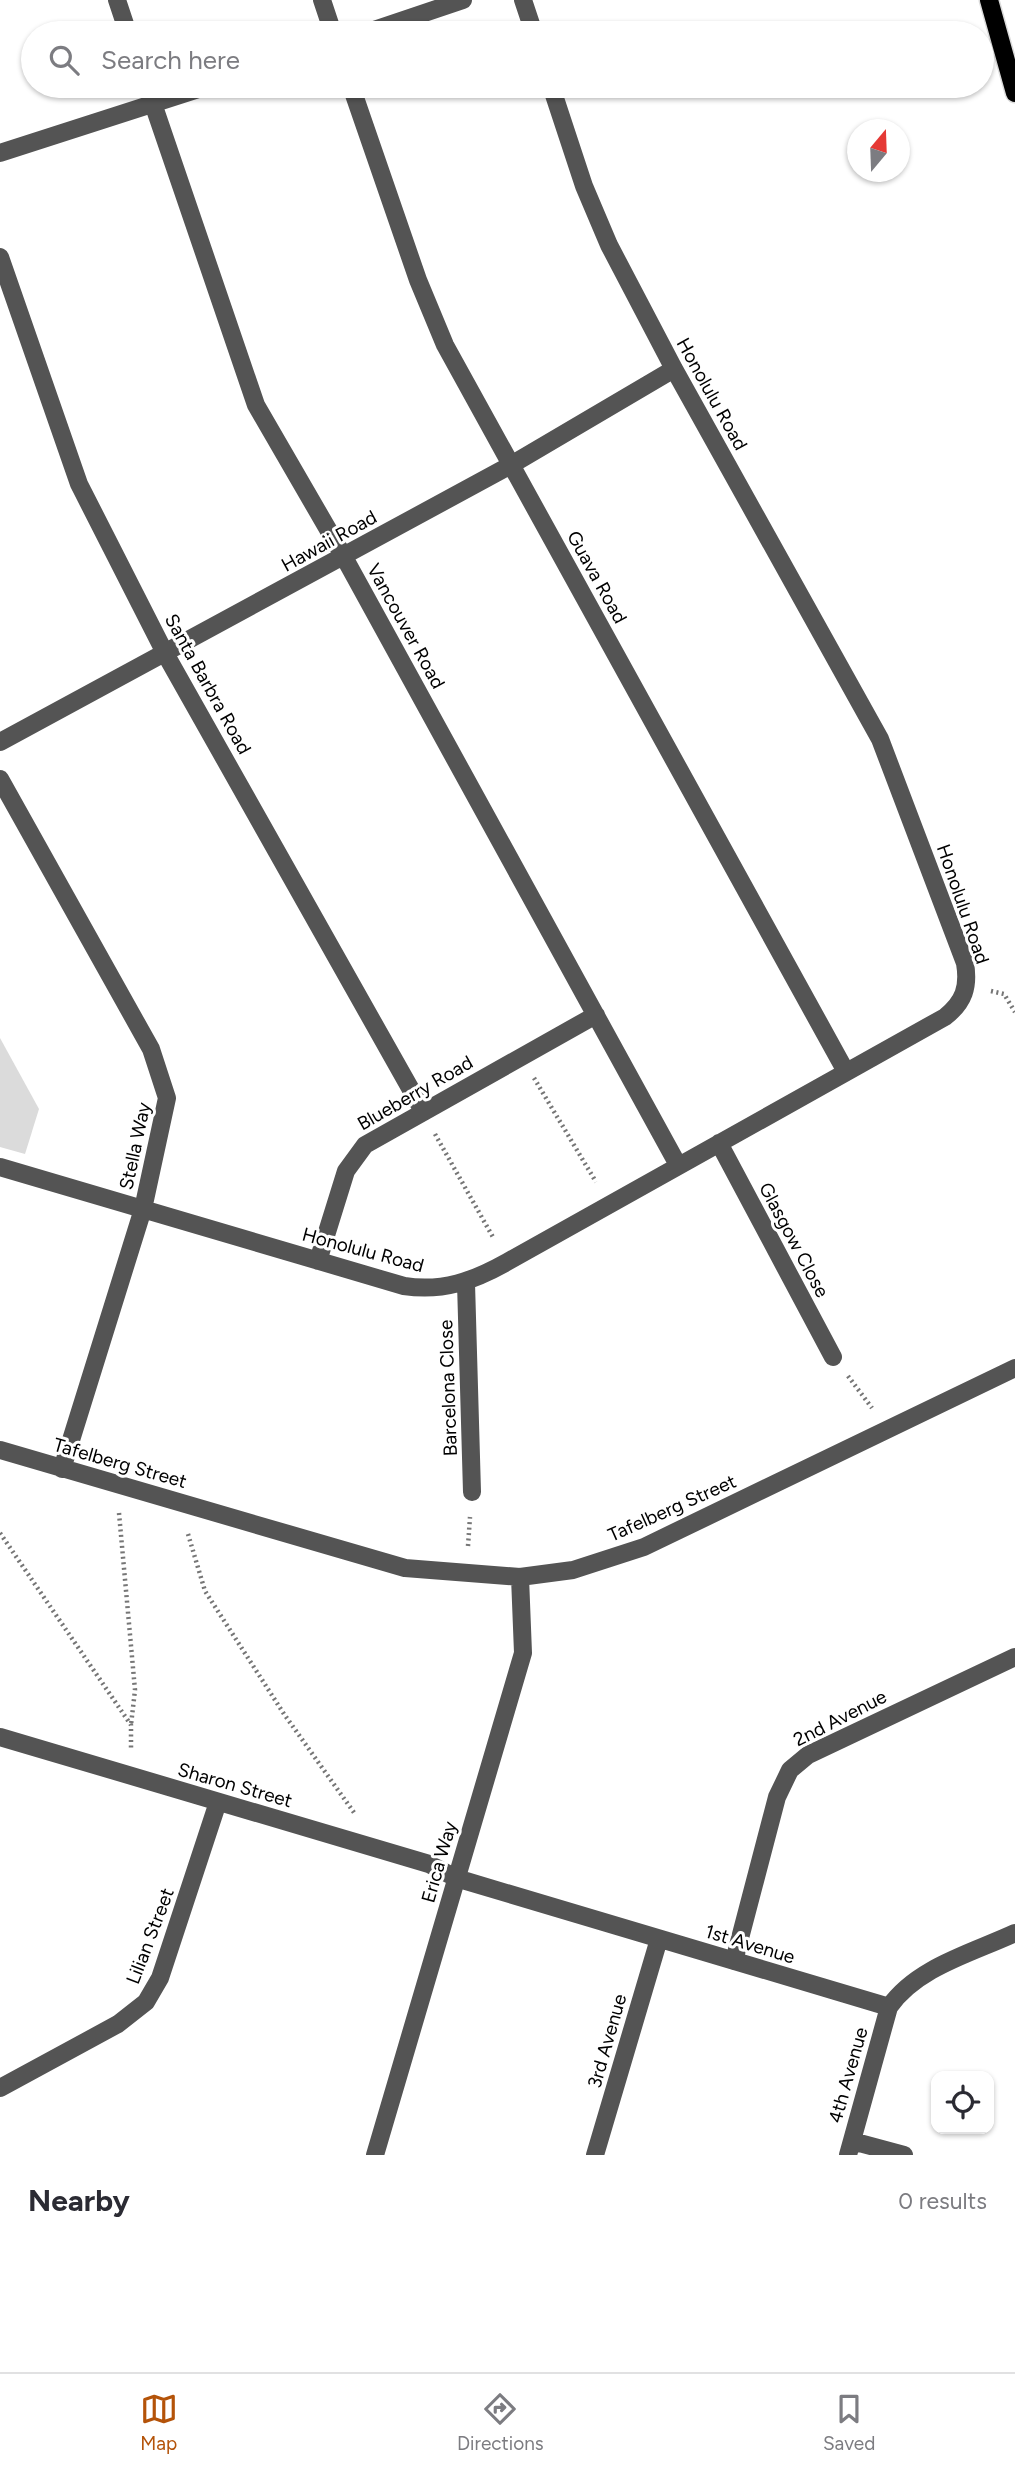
<!DOCTYPE html>
<html lang="en">
<head>
<meta charset="utf-8">
<style>
  :root { --surface:#fff; --page:#f7f7f7; --text:#2b2b33; --muted:#7c7c81; --line:#e1e1e2; --accent:#b45309 }
  body { margin:0; font-family:Figtree,sans-serif; background:var(--page); color:var(--text) }
  .controls { position:absolute; right:21px; bottom:21px; display:grid; overflow:hidden; border-radius:14px; box-shadow:0 2px 5px #0004 }
  .controls button { width:63px; height:63px; display:grid; place-items:center; padding:0; border:0; border-bottom:2px solid var(--line); background:var(--surface); color:var(--text); font:35px sans-serif }
  .compass { position:absolute; left:847px; top:119px; width:63px; height:63px; border-radius:50%; background:var(--surface); box-shadow:0 2px 5px #0004; rotate:19deg }
  .list { margin:0; padding:0; list-style:none }
  h2 { display:flex; justify-content:space-between; align-items:center; height:91px; margin:0; padding:0 28px; font-size:30px }
  h2 small { font-size:23px; font-weight:400; color:var(--muted) }
  .icon { flex:none; width:38px; height:38px; fill:none; stroke:currentColor; stroke-width:2; stroke-linecap:round; stroke-linejoin:round }
  .map { position:relative; flex:none; width:1015px; height:2155px; overflow:hidden }
  .search { position:absolute; background:var(--surface); box-shadow:0 2px 5px #0004; left:21px; right:21px; top:21px; height:77px; display:flex; align-items:center; gap:18px; box-sizing:border-box; padding:0 24px; border-radius:38px; color:var(--muted); font-size:26px }
  .sheet { height:217px; background:var(--surface) }
  nav { display:flex; justify-content:space-around; align-items:center; box-sizing:border-box; height:98px; border-top:2px solid var(--line); background:var(--surface); font-size:19px; color:var(--muted) }
  nav a { display:grid; justify-items:center; gap:4px }
  nav .on { color:var(--accent) }
  .map>svg:first-child { display:block }
</style>
</head>
<body>
<div class="map">
<svg width="1015" height="2155" viewBox="0 0 1015 2155">
  <rect width="100%" height="100%" fill="#fff"/>
  <path fill="#dbdbdb" d="M0 1038 39 1109 25 1154 0 1147Z"/>
  <g fill="none" stroke-linecap="round" stroke-linejoin="round">
    <g stroke="#dbdbdb" stroke-width="21">
      <path id="major" d="M989 0 1015 93"/>
    </g>
    <path stroke="#767676" stroke-width="4.5" stroke-dasharray="2 3.5" stroke-linecap="butt" d="M991 991 1004 994 1015 1012
      M534 1078 596 1182
      M435 1134 494 1239
      M848 1376 872 1408
      M119 1513 135 1690 131 1725
      M0 1533 131 1725V1751
      M188 1534 205 1591 284 1714 355 1814
      M468 1546 470 1517"/>
    <path stroke="#545454" stroke-width="18" d="M117 0 128 33
      M322 0 333 33
      M523 0 534 33
      M365 33 463 0
      M147 86 256 405 344 557 678 1165
      M351 86 418 280 445 345 845 1070
      M0 153 208 86
      M0 257 79 484 166 655 423 1111
      M0 742 511 465 674 369
      M0 779 151 1049 167 1098 143 1209 62 1469
      M719 1143 833 1357
      M0 1167 404 1286C443 1292 473 1281 507 1262L945 1017C964 1002 969 987 965 963L880 739 674 369 609 245 584 186 551 86
      M318 1261 346 1171 365 1145 596 1015
      M466 1283 472 1492
      M0 1450 405 1568 520 1577 573 1570 644 1547 1015 1368
      M0 1737 429 1864 456 1878 889 2007C917 1967 972 1953 1015 1933
      M734 1961 777 1797 790 1770 808 1755 1015 1657
      M0 2088 118 2024 146 2002 160 1978 218 1802
      M852 2141 904 2155
      M375 2155 523 1653 520 1577
      M595 2155 659 1939
      M848 2155 889 2007"/>
    <use href="#major" stroke="#000" stroke-width="18"/>
  </g>
  <g text-anchor="middle" dominant-baseline="central" stroke-width="6" stroke-linejoin="round" paint-order="stroke">
    <g font-size="19" fill="#000" stroke="#fff">
      <text transform="translate(712 394) rotate(61)">Honolulu Road</text>
      <text transform="translate(329 541) rotate(-29)">Hawaii Road</text>
      <text transform="translate(597 577) rotate(61)">Guava Road</text>
      <text transform="translate(406 626) rotate(61)">Vancouver Road</text>
      <text transform="translate(208 684) rotate(61)">Santa Barbra Road</text>
      <text transform="translate(963 904) rotate(71)">Honolulu Road</text>
      <text transform="translate(415 1093) rotate(-30)">Blueberry Road</text>
      <text transform="translate(135 1146) rotate(-78)">Stella Way</text>
      <text transform="translate(794 1240) rotate(62)">Glasgow Close</text>
      <text transform="translate(363 1250) rotate(15)">Honolulu Road</text>
      <text transform="translate(448 1388) rotate(-92)">Barcelona Close</text>
      <text transform="translate(120 1463) rotate(16)">Tafelberg Street</text>
      <text transform="translate(672 1508) rotate(-24)">Tafelberg Street</text>
      <text transform="translate(840 1718) rotate(-27)">2nd Avenue</text>
      <text transform="translate(235 1785) rotate(16)">Sharon Street</text>
      <text transform="translate(439 1862) rotate(-74)">Erica Way</text>
      <text transform="translate(150 1936) rotate(-69)">Lilian Street</text>
      <text transform="translate(750 1944) rotate(17)">1st Avenue</text>
      <text transform="translate(607 2041) rotate(-74)">3rd Avenue</text>
      <text transform="translate(848 2075) rotate(-74)">4th Avenue</text>
    </g>
  </g>
</svg>
<div class="controls">
<button><svg class="icon" aria-label="locate" viewBox="0 0 24 24"><circle cx="12" cy="12" r="6"/><path d="M12 2v4M12 18v4M2 12h4M18 12h4"/></svg></button>
</div>
<svg class="compass" viewBox="-18 -18 36 36"><path d="M0-13l5 13h-10z" fill="#e53935"/><path d="M0 13l5-13h-10z" fill="#7c7c81"/></svg>
<div class="search"><svg class="icon" aria-label="search" viewBox="0 0 24 24"><circle cx="10" cy="10" r="6"/><path d="M15 15l6 6"/></svg>Search here</div>
</div>
<section class="sheet">
<h2>Nearby<small>0 results</small></h2>
<ul class="list">
</ul>
</section>
<nav>
<a class="on"><svg class="icon" aria-label="map" viewBox="0 0 24 24"><path d="M3 6l6-2 6 2 6-2v14l-6 2-6-2-6 2zM9 4v14M15 6v14"/></svg>Map</a>
<a><svg class="icon" aria-label="directions" viewBox="0 0 24 24"><path d="M12 3l9 9-9 9-9-9zM9 14v-3h6M13 9l2 2-2 2"/></svg>Directions</a>
<a><svg class="icon" aria-label="saved" viewBox="0 0 24 24"><path d="M7 4h10v16l-5-4-5 4z"/></svg>Saved</a>
</nav>
</body>
</html>
